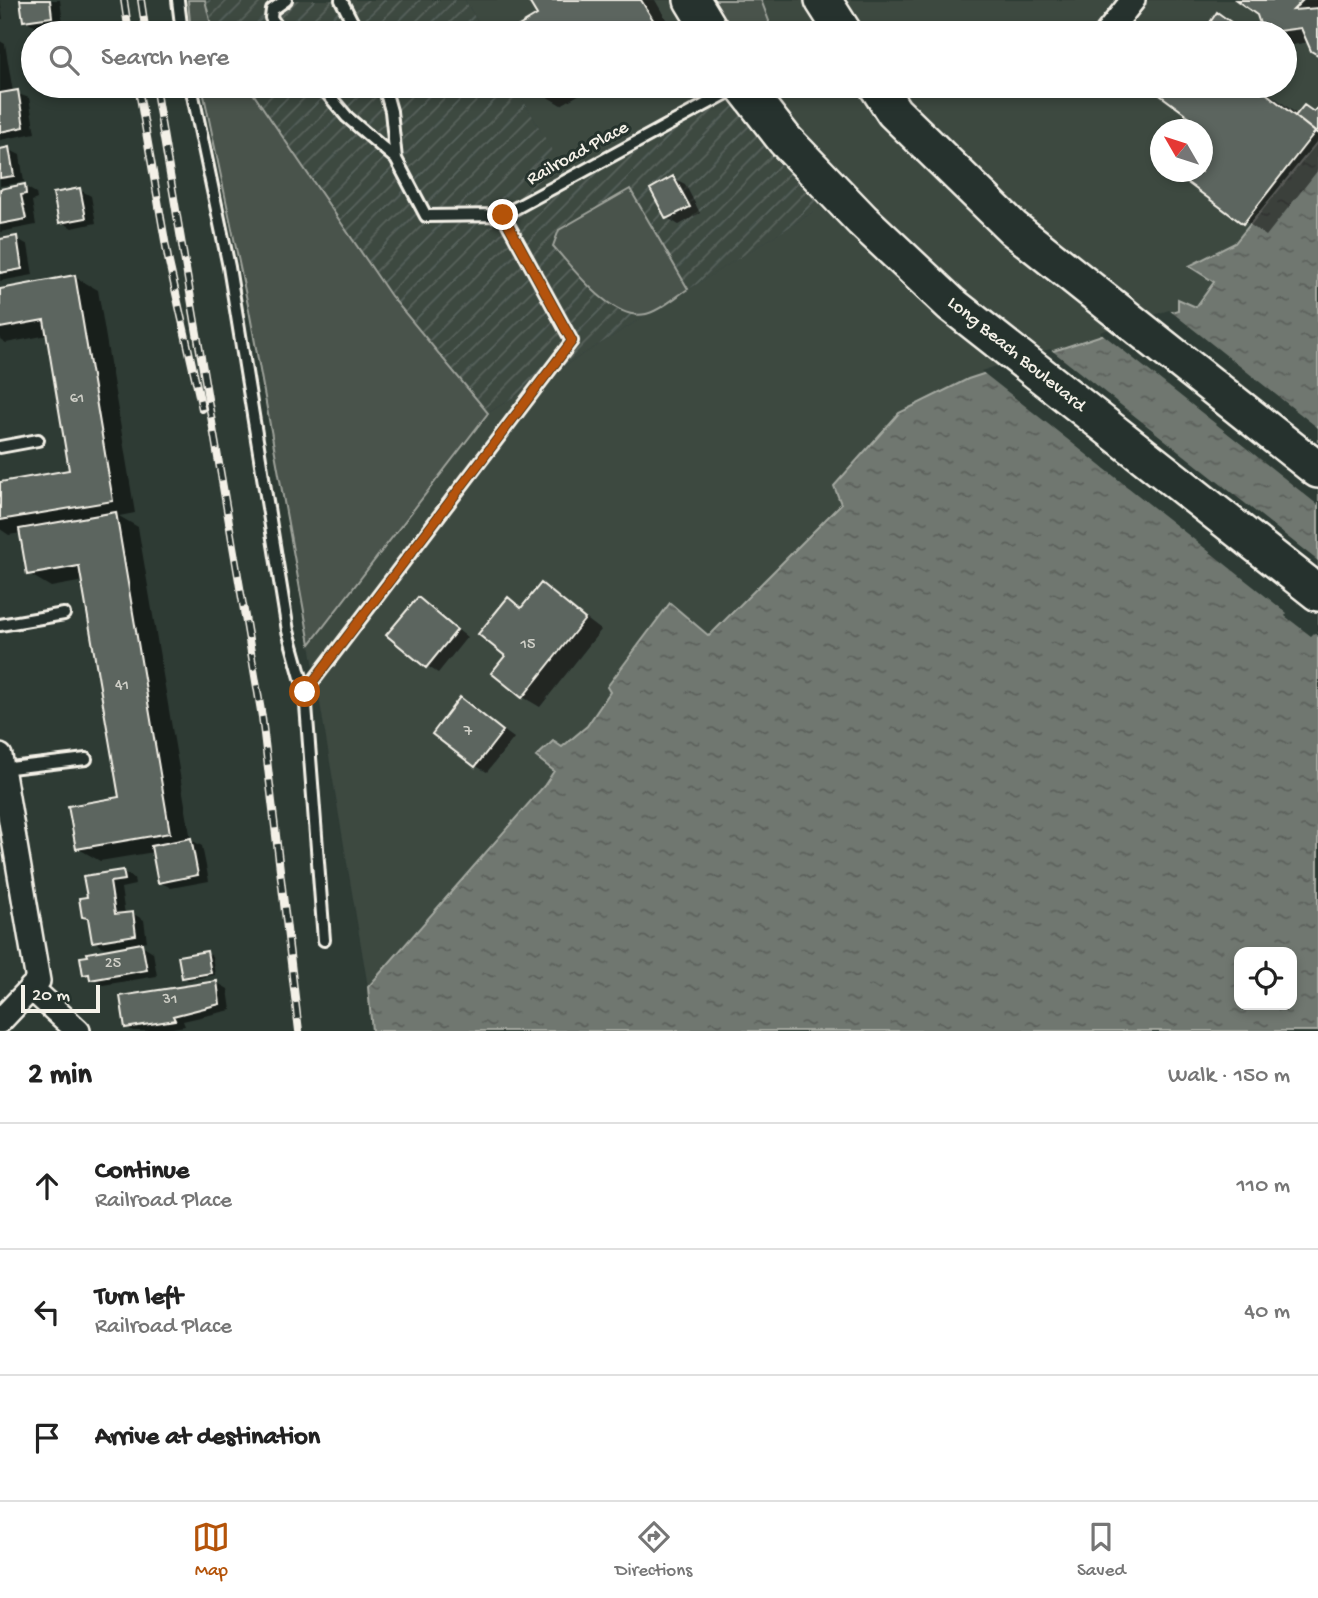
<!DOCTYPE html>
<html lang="en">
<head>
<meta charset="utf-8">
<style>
  :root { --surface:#fff; --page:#f2f2f2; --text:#222; --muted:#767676; --line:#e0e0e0; --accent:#b45309 }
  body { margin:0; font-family:"Gochi Hand",sans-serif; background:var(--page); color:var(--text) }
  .controls { position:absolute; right:21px; bottom:21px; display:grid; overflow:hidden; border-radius:14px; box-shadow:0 4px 10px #0003 }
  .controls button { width:63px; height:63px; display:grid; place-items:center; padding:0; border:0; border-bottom:2px solid var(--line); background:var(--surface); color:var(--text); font:35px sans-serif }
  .compass { position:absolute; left:1150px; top:119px; width:63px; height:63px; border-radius:50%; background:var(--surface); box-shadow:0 4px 10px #0003; rotate:309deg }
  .scale { position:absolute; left:21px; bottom:18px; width:79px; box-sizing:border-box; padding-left:7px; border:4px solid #f4f1e8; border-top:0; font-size:19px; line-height:24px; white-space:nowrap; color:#f4f1e8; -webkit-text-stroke:5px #26332d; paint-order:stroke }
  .stop { position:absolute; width:21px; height:21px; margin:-16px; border:5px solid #b45309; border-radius:50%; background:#fff }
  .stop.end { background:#b45309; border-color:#fff; box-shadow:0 2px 7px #0008 }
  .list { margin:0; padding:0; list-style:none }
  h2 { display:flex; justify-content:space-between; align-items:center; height:91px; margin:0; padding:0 28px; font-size:30px }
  h2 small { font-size:23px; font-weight:400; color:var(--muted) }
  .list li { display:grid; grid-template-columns:46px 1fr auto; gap:21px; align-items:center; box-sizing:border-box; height:126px; padding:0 28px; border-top:2px solid var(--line) }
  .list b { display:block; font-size:26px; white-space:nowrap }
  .list p { margin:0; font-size:23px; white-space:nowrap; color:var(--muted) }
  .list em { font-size:23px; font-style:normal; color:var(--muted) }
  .icon { flex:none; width:38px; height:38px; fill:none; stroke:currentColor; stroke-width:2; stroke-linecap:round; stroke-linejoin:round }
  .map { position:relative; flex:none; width:1318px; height:1031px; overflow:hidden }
  .search { position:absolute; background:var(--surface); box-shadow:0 4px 10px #0003; left:21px; right:21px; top:21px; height:77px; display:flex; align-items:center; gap:18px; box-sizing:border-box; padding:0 24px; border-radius:38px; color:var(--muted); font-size:26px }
  .sheet { height:469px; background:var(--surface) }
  nav { display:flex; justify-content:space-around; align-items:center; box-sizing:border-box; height:98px; border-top:2px solid var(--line); background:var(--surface); font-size:19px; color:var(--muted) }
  nav a { display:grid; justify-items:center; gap:4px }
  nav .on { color:var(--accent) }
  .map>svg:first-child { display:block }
</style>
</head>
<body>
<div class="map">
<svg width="1318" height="1031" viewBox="0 0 1318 1031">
  <defs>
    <pattern id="industrial-furrows" width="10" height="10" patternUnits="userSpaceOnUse" patternTransform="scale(1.75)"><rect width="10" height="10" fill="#3c4841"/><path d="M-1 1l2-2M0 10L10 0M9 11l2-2" fill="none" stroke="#59635c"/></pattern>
    <pattern id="water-ripples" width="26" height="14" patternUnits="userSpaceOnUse" patternTransform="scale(1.75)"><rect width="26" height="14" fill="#6f7770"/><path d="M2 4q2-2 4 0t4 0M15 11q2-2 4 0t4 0" fill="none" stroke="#5c605b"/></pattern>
  </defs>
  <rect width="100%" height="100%" fill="#2e3b34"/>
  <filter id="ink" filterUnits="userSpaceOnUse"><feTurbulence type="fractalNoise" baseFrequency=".0143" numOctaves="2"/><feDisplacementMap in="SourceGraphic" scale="14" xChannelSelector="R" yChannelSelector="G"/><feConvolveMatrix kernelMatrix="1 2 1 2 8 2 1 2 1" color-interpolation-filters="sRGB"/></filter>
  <g filter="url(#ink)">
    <path fill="#3c4841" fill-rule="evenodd" d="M465 0H1318V141L1235 243 1189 266 1214 282 1196 307 968 379 899 413 834 486 842 504 708 636 670 603 587 726 562 747 537 757 554 771 544 786 368 987 310 644 488 413 829 202 735 86H1285V33H484ZM1160 130H1202V172H1160Z
      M515 86H724L565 174Z"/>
    <path fill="url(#industrial-furrows)" d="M205 0H465L484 33H213Z
      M248 86H515L566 174 724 86H735L830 202 488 413 391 296Z"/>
    <path fill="#48524c" stroke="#9ea29a" stroke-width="2" d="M188 0H205L213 33H191Z
      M713 0H761L769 21 766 32 733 33Z
      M202 86H248L391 296 488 413 310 644 249 310Z
      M630 189 688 289C675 297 660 311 646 314 612 322 572 267 553 246L559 230Z"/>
    <path fill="url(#water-ripples)" stroke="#a4a8a0" stroke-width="2" fill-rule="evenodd" d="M1318 141V1031H372L368 987 544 786 554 771 536 757 553 741 562 747 587 726 610 692 607 687 670 603 709 636 841 504 834 486 899 413 968 379 1178 310V299L1196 307 1214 282 1189 266 1235 243ZM1239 952H1292V1005H1239Z"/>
    <path fill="#2e3b34" d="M1169 310 1318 428V505L1100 332Z
      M1050 349 1318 561V636L1314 633 1311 636 1285 616 1287 613 981 371Z"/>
    <path fill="#0007" d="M0 0 3 19H0Z
      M22 0H60L63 23 36 27 25 20Z
      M530 0H655L674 33H511L539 16Z
      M1239 0H1318V53L1309 42 1287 46 1285 33 1264 32 1258 14Z
      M1218 14 1240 27 1248 33H1205Z
      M0 41 5 44 13 92 29 98 35 133 0 140Z
      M535 86H594L561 105 539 92Z
      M1169 86H1268L1265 90 1298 115 1315 114 1318 110V170L1266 236 1176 172H1202V131L1206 127 1163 95Z
      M8 149 20 155 24 182 0 186V150Z
      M673 178 685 184 700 213 679 225 667 218Z
      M24 186 36 193 37 199 32 201 36 225 0 232V191Z
      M80 190 91 196 96 223 72 228 60 221Z
      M16 238 28 245 33 275 0 281V241Z
      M75 277 98 290 135 513 119 516 138 527 191 840 202 846 209 881 171 888 160 882 154 852 100 861 77 848 121 799 84 581 51 587 29 574 21 533 9 535 0 529V484L71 472 48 335 6 343 0 339V290Z
      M542 585 601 630 540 707 523 697 507 655 508 599 523 608Z
      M418 599 467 637 438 673 427 666Z
      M461 700 514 738 487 772 476 766Z
      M123 872 134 878 135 885 121 888 125 915 132 913 144 920 147 941 105 948 93 941 90 920 83 916 89 898Z
      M142 945 153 952 157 976 103 985 84 974Z
      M207 953 212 956 215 975 188 980 183 977Z
      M216 982 228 989 231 1010 183 1021 185 1026 155 1031H133L126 1027Z"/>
    <path fill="#5c655e" stroke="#f4f1e8" stroke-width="2" d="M20 0H50L52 17 23 21Z
      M528 0H641L655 23 638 33H507L537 15Z
      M1236 0H1303L1293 10 1318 8V55L1311 51 1301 28 1263 33 1257 15Z
      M1217 12 1246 33H1203Z
      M533 86H550L537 93Z
      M1167 86H1257L1315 132 1243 224 1173 172H1202L1203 127 1160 95Z
      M18 90 24 127 0 132V93Z
      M1304 105 1314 112 1318 107V134L1295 116Z
      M9 147 14 176 0 178V149Z
      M673 176 690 207 666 219 650 189Z
      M25 184 26 194 21 195 26 219 0 224V189Z
      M80 188 86 218 59 223 53 193Z
      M17 236 22 269 0 273V239Z
      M75 275 113 501 0 520V482L69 470 44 320 0 328V289Z
      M116 512 170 833 76 849 68 806 119 797 79 566 27 575 19 529Z
      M541 583 585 619 522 698 491 673 505 656 478 634 508 597 521 608Z
      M418 597 457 630 426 668 386 635Z
      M460 697 503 731 475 767 432 734Z
      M191 838 198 875 158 883 151 846Z
      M123 870 125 880 110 882 115 914 133 912 136 935 92 942 88 918 82 917 79 898 87 897 83 876Z
      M142 943 147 970 90 980 89 974 83 975 80 957 88 956 87 953Z
      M207 951 211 973 182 978 178 956Z
      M217 981 220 1004 173 1016 175 1020 125 1028 120 996Z"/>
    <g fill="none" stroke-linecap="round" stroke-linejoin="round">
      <g stroke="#f4f1e8" stroke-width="16">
        <path id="service" d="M178 0 182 33
          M341 0 358 33
          M282 33 271 18 272 10 286 0
          M191 86 229 267 288 631 305 692 324 940
          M321 86 347 117 396 159
          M384 86 391 111 396 159 426 216 503 215
          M0 447 38 440
          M0 625 64 614
          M305 692 572 341 503 215 738 87
          M2 769 86 759"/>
      </g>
      <g stroke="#f4f1e8" stroke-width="28">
        <path id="minor" d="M1107 33 1133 0
          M0 756 38 981 0 1021
          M31 988 78 1031"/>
      </g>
      <g stroke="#f4f1e8" stroke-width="40">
        <path id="primary" d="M692 0 712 33
          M823 0 844 33
          M743 86 785 140 862 220 951 304 1318 593
          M877 86 894 112 1013 228 1318 470"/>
      </g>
      <use href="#service" stroke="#26332d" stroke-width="10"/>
      <use href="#minor" stroke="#26332d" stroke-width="23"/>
      <use href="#primary" stroke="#26332d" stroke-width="35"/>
      <g stroke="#f4f1e8" stroke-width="8">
        <path id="rail" d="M124 0 129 33
          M141 0 146 33
          M138 86 168 258 202 409
          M155 86 262 717 299 1031"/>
      </g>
      <use href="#rail" stroke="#26332d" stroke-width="5" stroke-dasharray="16" stroke-linecap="butt"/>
    </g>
  </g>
  <g fill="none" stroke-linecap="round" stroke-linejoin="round" filter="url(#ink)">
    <path stroke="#b45309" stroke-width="9" d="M305 692 572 341 503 215"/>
  </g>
  <g text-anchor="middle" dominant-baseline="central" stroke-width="6" stroke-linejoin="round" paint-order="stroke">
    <g font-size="16" fill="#cecec6">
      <text x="77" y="399">61</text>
      <text x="528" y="645">15</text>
      <text x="122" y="686">41</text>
      <text x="468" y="732">7</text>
      <text x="113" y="964">25</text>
      <text x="170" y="1000">31</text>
    </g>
    <g font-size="19" fill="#f4f1e8" stroke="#26332d">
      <text transform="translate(578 154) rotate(-29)">Railroad Place</text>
      <text transform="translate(1016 355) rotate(39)">Long Beach Boulevard</text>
    </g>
  </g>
</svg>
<div class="controls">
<button><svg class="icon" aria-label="locate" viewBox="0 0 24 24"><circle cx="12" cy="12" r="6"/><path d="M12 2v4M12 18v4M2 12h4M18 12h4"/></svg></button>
</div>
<svg class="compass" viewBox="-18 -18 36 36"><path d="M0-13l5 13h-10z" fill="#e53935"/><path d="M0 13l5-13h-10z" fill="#767676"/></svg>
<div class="scale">20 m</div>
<div class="stop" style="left:305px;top:692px"></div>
<div class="stop end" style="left:503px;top:215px"></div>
<div class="search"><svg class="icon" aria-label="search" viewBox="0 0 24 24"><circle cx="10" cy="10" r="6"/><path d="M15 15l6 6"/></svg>Search here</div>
</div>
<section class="sheet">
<h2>2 min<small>Walk · 150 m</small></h2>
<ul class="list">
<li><svg class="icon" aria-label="ahead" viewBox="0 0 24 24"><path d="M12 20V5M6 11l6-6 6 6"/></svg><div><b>Continue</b><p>Railroad Place</p></div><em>110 m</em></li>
<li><svg class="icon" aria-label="left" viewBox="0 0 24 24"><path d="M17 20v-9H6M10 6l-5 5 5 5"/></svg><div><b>Turn left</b><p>Railroad Place</p></div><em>40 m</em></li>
<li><svg class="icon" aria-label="arrive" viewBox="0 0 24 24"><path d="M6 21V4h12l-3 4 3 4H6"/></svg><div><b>Arrive at destination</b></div></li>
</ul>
</section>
<nav>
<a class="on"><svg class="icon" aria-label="map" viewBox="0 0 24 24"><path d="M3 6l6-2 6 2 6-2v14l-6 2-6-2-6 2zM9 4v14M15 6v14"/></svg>Map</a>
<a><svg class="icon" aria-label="directions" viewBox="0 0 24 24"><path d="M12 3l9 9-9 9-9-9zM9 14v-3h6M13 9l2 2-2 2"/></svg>Directions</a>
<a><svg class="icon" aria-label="saved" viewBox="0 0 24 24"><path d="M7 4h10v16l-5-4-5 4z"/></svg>Saved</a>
</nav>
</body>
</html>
